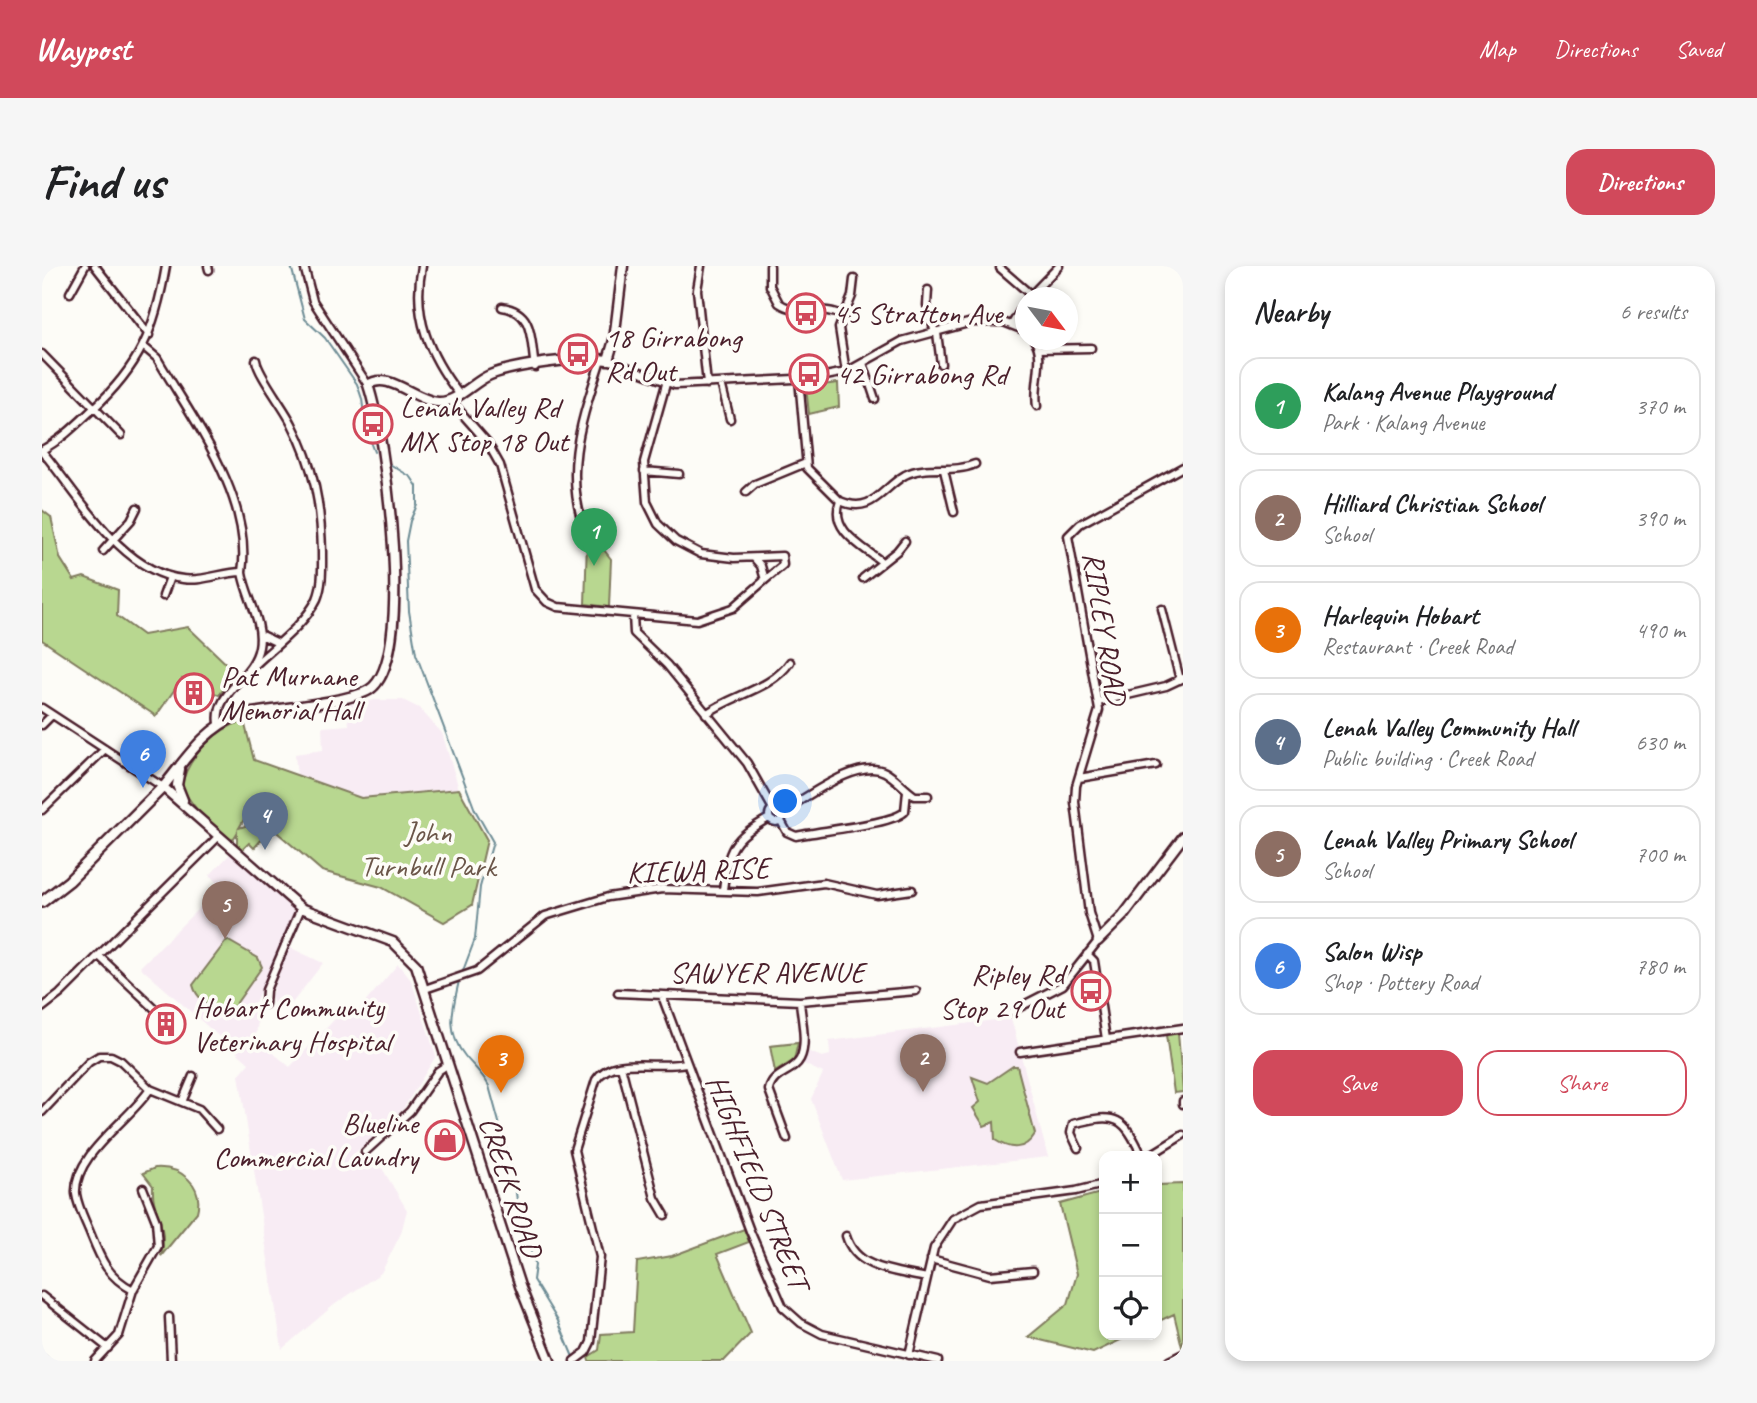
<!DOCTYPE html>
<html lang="en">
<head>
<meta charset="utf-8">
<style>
  :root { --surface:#fff; --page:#f6f6f6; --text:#202124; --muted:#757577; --line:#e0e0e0; --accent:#d1495b }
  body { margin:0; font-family:Caveat,sans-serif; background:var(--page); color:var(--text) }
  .controls { position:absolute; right:21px; bottom:21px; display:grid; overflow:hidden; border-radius:14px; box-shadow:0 4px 10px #0003 }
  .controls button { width:63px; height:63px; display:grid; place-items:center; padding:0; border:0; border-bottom:2px solid var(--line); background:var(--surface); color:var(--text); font:35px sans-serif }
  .compass { position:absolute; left:973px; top:21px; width:63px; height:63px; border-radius:50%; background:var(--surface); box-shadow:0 4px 10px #0003; rotate:122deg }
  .you { position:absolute; left:744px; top:536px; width:24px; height:24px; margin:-18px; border:5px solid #fff; border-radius:50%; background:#1a73e8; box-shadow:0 0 0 10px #1a73e833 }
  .badge { display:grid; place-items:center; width:46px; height:46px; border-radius:50%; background:var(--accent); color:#fff; font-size:23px; font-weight:700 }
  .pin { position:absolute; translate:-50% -58px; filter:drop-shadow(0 2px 4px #0008) }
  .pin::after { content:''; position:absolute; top:37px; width:24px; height:21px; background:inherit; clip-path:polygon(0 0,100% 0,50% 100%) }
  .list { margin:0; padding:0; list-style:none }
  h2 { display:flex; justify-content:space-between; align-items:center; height:91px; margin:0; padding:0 28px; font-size:30px }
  h2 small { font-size:23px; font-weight:400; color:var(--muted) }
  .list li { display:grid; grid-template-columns:46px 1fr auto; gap:21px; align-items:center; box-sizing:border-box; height:98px; margin:0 14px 14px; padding:0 14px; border:2px solid var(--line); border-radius:21px }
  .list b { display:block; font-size:26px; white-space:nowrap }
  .list p { margin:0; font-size:23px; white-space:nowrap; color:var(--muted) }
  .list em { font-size:23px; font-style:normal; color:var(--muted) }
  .actions { display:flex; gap:14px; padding:21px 28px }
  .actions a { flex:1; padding:16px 0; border:2px solid var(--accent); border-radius:21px; text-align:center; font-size:24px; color:var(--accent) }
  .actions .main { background:var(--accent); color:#fff }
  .icon { flex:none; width:38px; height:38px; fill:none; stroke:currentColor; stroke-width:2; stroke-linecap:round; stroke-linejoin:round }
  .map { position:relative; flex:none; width:1141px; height:1095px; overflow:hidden; border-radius:21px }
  header { display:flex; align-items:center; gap:42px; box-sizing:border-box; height:98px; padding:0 35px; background:var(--accent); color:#fff }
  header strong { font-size:33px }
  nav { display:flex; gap:38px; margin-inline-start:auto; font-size:24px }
  .intro { display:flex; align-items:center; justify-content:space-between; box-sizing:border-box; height:168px; padding:0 42px }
  h1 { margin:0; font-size:49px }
  .button { padding:18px 32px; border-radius:21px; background:var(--accent); color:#fff; font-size:24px; font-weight:700 }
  main { display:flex; gap:42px; padding:0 42px }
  aside { flex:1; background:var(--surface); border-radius:21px; box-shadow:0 4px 10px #0003 }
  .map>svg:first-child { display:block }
</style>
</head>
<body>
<header>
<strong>Waypost</strong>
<nav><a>Map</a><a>Directions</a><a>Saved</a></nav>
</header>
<div class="intro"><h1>Find us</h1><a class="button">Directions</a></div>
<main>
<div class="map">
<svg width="1141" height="1095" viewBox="0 0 1141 1095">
  <rect width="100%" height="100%" fill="#fdfcf7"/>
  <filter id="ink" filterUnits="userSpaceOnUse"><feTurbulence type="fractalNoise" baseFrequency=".0143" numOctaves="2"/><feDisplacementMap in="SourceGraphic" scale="14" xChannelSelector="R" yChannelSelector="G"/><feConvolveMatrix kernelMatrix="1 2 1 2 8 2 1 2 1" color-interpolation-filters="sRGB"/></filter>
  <g filter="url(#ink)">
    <path fill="#f8ecf4" d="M333 434H361L377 442 400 467 417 523 319 532 255 511 253 488 281 484 280 461 307 459 304 439Z
      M188 588 253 646 212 739 217 748 214 769V780L218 785 223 780 248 801 305 740 314 747 356 698 369 714 394 790 361 843 312 888 320 898 317 901 320 904 337 897 365 944 359 967 339 1007 292 1039 240 1083 197 809 207 797 98 701 178 621 168 609Z
      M247 681 281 697 244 745 232 739 229 730Z
      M969 752 1006 891 800 914 769 833 781 807 760 797 765 785 780 791 788 789 787 775Z"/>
    <path fill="#b8d790" stroke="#817b5e" stroke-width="2" d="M796 117 797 141 767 148 764 121Z
      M0 244 9 251 18 292 32 314 42 311 76 324 75 350 101 369 146 361 195 408 177 429 140 413 114 450 0 374Z
      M552 271 569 293 567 341 543 338 545 275Z
      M202 455 212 494 319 532 417 523 445 574 430 639 402 656 339 621 280 605 208 543 197 562 206 559 222 571 212 582 207 577 200 584 195 579V567L190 575 156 545 139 522C145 492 172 463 202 455Z
      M185 674 216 692 220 701 189 745 183 748C170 741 155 735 151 719Z
      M1136 767 1141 826 1132 827 1124 769Z
      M756 777 752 794 733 806 728 780Z
      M971 800H975L993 868C983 885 968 884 953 874L952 856 942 860 931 842 938 836 930 811 946 817Z
      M113 902C139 900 162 919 155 946L119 990C127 957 109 947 111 920L101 907Z
      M1141 918V1085L1132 1048 1115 1056V919Z
      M1062 926V1069H1089L1051 1087 986 1071 1026 1038 1035 1008 1018 938Z
      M702 963 707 976 675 988 709 1067 682 1095H547L546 1091 557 1084 559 1068 591 1066 595 996 630 990Z"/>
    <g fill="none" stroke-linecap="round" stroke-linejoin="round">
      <path stroke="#6c8b94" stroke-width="2" d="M249 0 263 53 283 72 315 118 320 133 324 165 332 186
        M346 197 369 211 375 220V239L368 255 364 275 367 345 374 388 433 544 451 576 438 621 433 673 419 710
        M417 715C411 742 403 765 423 790 432 801 440 807 447 820L472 911 477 950 493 999 491 1014 516 1055 531 1091"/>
      <g stroke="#4a1f2b" stroke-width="11">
        <path id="minor" d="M53 0 107 69
          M166 0 167 4
          M262 0 271 35 326 119
          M380 0C370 50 387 89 417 128
          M659 0 655 24 665 118
          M728 0V20L737 37C758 51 780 38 801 50
          M958 2 988 28
          M886 24 885 39 893 67
          M28 27 43 0
          M986 32 1017 0
          M460 41C493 46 488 73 493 101
          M970 58 984 35
          M895 67 899 98
          M992 74C1004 89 991 120 995 140
          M102 81 115 92C151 154 211 232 200 306
          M997 83 1049 82
          M0 88 79 169
          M566 94 633 119 773 112 804 106 860 75 930 56H961L984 65
          M821 97 833 133
          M804 106 797 62 810 30 812 13
          M757 113 765 202 798 235C787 264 820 280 840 296
          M679 117 688 153
          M624 118 602 196 605 236 616 258 634 275 659 288 692 292 740 290 741 299 723 314
          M408 134 445 176 458 199 493 323 505 336 516 341 655 354 691 342 723 314 719 300 712 292
          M0 184C19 174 34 159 50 144 98 100 113 64 124 0
          M0 185C36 228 80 307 141 313 162 316 180 306 200 306 204 331 222 356 217 381 212 411 172 426 177 457
          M902 204 912 246
          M602 205 637 208
          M704 226 713 218 764 197
          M798 235C830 249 839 223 863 209 884 198 911 208 933 198
          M543 264C520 204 541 151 559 93
          M61 285 89 254 95 242
          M821 312 855 285 863 275
          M121 330 128 311
          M1120 343 1138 414
          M591 349 592 367 625 399 705 497 731 543
          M219 369 236 377
          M213 399C233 380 263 358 275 333 281 319 280 301 280 286 279 239 272 200 250 158 242 141 216 109 214 94
          M1056 436 1124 420 1141 412
          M0 442 121 521
          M664 448C691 428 729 424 748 396
          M0 459 10 449
          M1037 512 1114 499
          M727 549a7 7 0 1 1 14 0a7 7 0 1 1-14 0Z
          M0 544 63 483
          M741 545C766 531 816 492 843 506 854 512 862 523 873 530H886
          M739 555 745 566 754 570C774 565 854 558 863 545L865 525
          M681 624C686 582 690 573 727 552
          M1045 688 1052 695 1064 773
          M57 690 112 742
          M383 723 435 705 503 650 566 631 620 623 716 626 782 617 835 629 870 624
          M576 727 758 735 874 725
          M620 730 708 965 741 1041 759 1057 780 1068 896 1095
          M223 738 224 724 259 642
          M0 742 18 728 177 570
          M968 746 1021 719 1056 675 1047 647 1033 536 1034 520 1057 444 1026 270 1038 258 1141 201
          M978 786 1141 762
          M579 800 613 932 623 949
          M1141 835V838
          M140 836 151 810
          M0 846 47 796 57 790H69L79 795 108 823 157 843 175 863
          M745 873 727 824C731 806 751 807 758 793 766 777 759 752 758 735
          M1036 882 1029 867 1031 858C1075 846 1082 851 1100 890
          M323 886 368 845 396 805 405 799
          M1107 890 1141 869
          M804 970C814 1004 854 1005 884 1012
          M889 993 948 1009 991 1005
          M91 1024C66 1011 59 994 49 969 44 956 36 942 34 928 31 889 88 854 108 823
          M0 1030 66 1082
          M127 1051 129 1095
          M867 1089 892 982 911 953 939 938 1034 925 1062 918
          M53 1095 77 1069 91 1024 116 980 114 955 101 922
          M532 1095 544 1086 549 1076 558 991 532 884 554 814C570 788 617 804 643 797
          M1127 1095 1141 1088"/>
      </g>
      <g stroke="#4a1f2b" stroke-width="13">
        <path id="tertiary" d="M138 503 135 519 141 534
          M1056 675 1081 650 1141 571
          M0 1094 1 1095
          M508 1095 478 1020 374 699 351 676 259 642 121 521C144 493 162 463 197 449 224 444 308 436 327 424 375 395 343 169 326 119 346 104 373 135 396 136 415 137 431 116 448 109 472 99 540 90 566 94L572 74 581 0"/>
      </g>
      <g stroke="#4a1f2b" stroke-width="14">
        <path id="secondary" d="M0 636 27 615 121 521"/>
      </g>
      <use href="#minor" stroke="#fdfcf7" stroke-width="6"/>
      <use href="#tertiary" stroke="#fdfcf7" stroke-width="8"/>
      <use href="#secondary" stroke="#fdfcf7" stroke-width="9"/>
    </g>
  </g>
  <defs>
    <g id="bus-ring" transform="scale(2.0125)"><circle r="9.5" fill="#fdfcf7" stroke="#d1495b" stroke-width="1.5"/><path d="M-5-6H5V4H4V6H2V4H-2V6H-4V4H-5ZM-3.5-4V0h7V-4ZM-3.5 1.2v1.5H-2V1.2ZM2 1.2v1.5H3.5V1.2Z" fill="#d1495b"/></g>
    <g id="building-ring" transform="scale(2.0125)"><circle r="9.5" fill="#fdfcf7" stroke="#d1495b" stroke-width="1.5"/><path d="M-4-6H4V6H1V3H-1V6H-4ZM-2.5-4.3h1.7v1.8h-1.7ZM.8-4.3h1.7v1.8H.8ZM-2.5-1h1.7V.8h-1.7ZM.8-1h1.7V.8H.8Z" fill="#d1495b"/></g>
    <g id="shop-ring" transform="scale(2.0125)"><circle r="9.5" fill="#fdfcf7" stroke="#d1495b" stroke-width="1.5"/><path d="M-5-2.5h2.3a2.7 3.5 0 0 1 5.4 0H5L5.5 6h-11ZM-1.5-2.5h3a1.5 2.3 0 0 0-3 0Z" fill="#d1495b"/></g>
  </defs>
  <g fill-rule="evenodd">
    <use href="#bus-ring" x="764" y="47"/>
    <use href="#bus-ring" x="536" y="88"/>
    <use href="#bus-ring" x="767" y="108"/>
    <use href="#bus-ring" x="331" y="158"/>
    <use href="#building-ring" x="152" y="427"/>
    <use href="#bus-ring" x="1049" y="725"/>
    <use href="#building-ring" x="124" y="758"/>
    <use href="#shop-ring" x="403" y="874"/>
  </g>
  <g text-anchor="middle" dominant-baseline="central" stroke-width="7" stroke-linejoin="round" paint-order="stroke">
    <g font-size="30" fill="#4a1f2b" stroke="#fdfcf7" text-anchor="start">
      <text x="791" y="47">45 Stratton Ave</text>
      <text x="563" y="71">18 Girrabong<tspan x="563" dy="34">Rd Out</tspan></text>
      <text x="794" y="108">42 Girrabong Rd</text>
      <text x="358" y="141">Lenah Valley Rd<tspan x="358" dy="34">MX Stop 18 Out</tspan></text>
      <text x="179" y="410">Pat Murnane<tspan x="179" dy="34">Memorial Hall</tspan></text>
      <text x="1022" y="708" text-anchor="end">Ripley Rd<tspan x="1022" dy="34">Stop 29 Out</tspan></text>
      <text x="151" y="741">Hobart Community<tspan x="151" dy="34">Veterinary Hospital</tspan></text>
      <text x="376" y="857" text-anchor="end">Blueline<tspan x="376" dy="34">Commercial Laundry</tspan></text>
    </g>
    <g font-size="30" fill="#4a1f2b" stroke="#fdfcf7">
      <text transform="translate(1063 362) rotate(81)">RIPLEY ROAD</text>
      <text transform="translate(656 604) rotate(-2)">KIEWA RISE</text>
      <text x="725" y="706">SAWYER AVENUE</text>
      <text transform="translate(716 916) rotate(68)">HIGHFIELD STREET</text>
      <text transform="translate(469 921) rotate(72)">CREEK ROAD</text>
    </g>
    <g font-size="30" fill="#6b5649" stroke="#fdfcf7">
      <text x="386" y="566">John<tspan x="386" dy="34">Turnbull Park</tspan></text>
    </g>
  </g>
</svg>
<div class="controls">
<button>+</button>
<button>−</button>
<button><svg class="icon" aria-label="locate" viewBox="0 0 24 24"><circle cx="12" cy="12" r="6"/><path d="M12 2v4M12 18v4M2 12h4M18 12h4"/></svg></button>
</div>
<svg class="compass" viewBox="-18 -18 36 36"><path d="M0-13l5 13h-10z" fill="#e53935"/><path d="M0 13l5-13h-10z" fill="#757577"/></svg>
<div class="you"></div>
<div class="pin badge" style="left:552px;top:300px;background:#2e9e5b">1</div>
<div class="pin badge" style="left:881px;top:826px;background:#8d6e63">2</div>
<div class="pin badge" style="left:459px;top:827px;background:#e8710a">3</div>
<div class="pin badge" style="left:223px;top:584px;background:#5c6f8a">4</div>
<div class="pin badge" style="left:183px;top:673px;background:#8d6e63">5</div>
<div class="pin badge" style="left:101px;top:522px;background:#3f7fe0">6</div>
</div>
<aside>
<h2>Nearby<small>6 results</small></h2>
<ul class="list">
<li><span class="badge" style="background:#2e9e5b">1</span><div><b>Kalang Avenue Playground</b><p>Park · Kalang Avenue</p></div><em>370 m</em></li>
<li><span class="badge" style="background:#8d6e63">2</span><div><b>Hilliard Christian School</b><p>School</p></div><em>390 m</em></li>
<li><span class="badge" style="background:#e8710a">3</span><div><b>Harlequin Hobart</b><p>Restaurant · Creek Road</p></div><em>490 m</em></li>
<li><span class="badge" style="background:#5c6f8a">4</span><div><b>Lenah Valley Community Hall</b><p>Public building · Creek Road</p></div><em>630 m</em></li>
<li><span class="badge" style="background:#8d6e63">5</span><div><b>Lenah Valley Primary School</b><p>School</p></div><em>700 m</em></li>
<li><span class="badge" style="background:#3f7fe0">6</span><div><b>Salon Wisp</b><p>Shop · Pottery Road</p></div><em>780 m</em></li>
</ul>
<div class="actions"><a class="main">Save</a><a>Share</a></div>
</aside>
</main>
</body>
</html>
